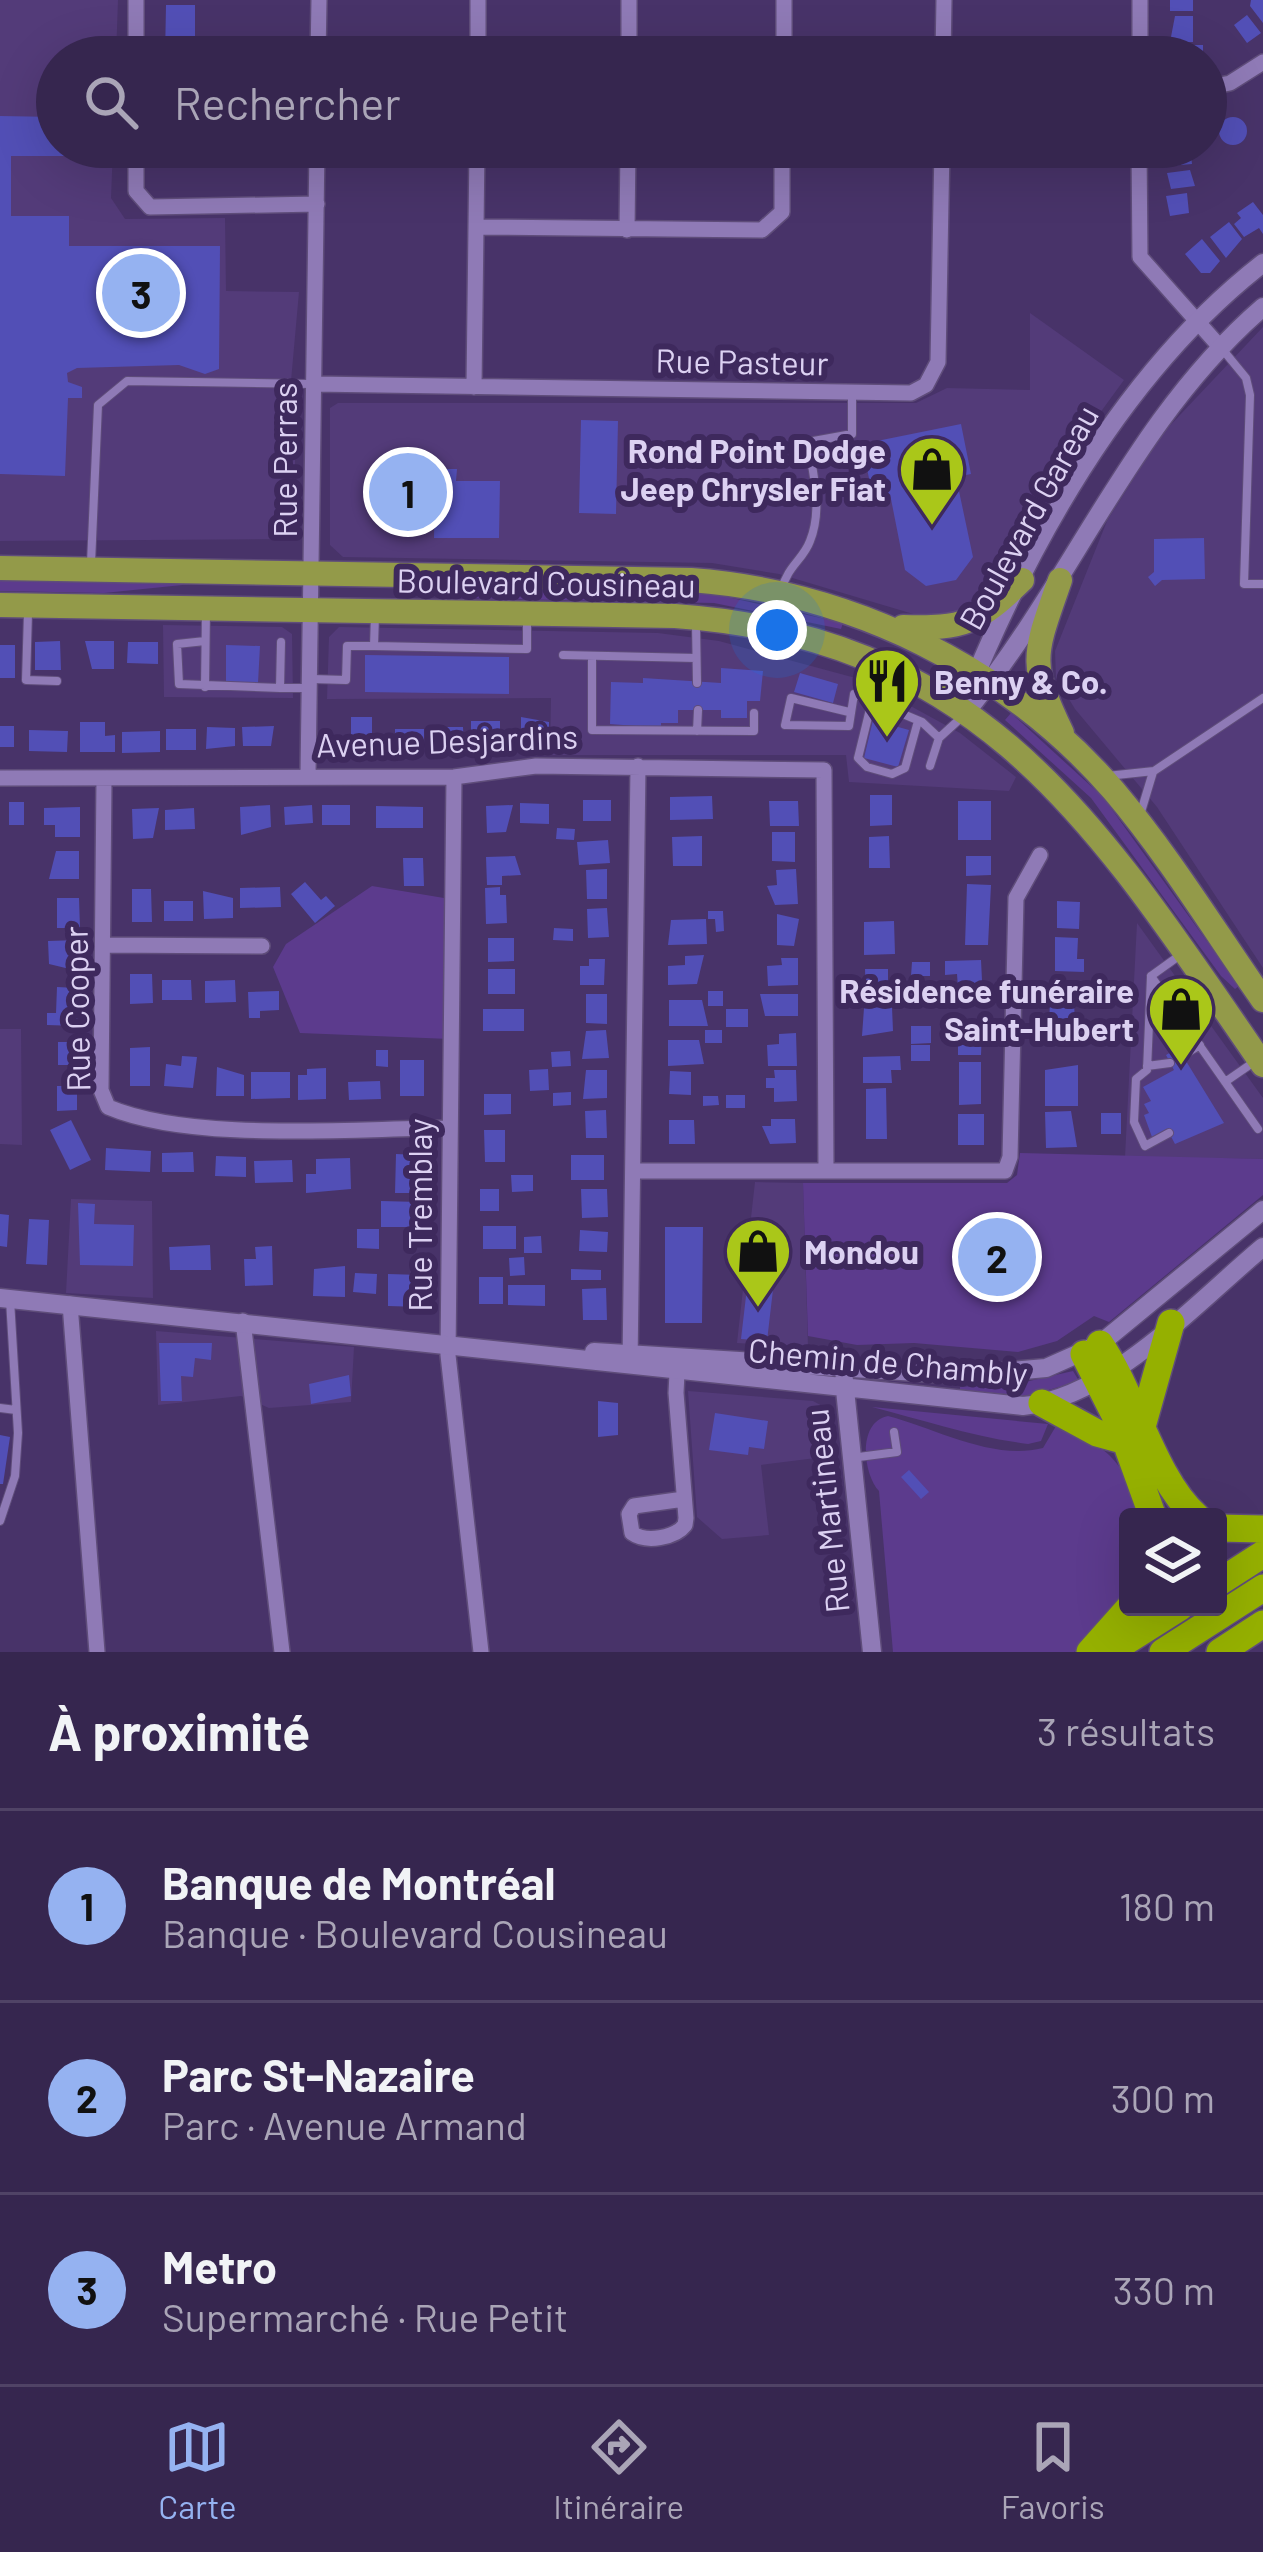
<!DOCTYPE html>
<html lang="fr">
<head>
<meta charset="utf-8">
<style>
  :root { --surface:#36264f; --page:#3d2e56; --text:#f1f3f6; --muted:#aaa5b7; --line:#504366; --accent:#95b2f1 }
  body { margin:0; font-family:Barlow,sans-serif; background:var(--page); color:var(--text) }
  .controls { position:absolute; right:36px; bottom:36px; display:grid; overflow:hidden; border-radius:12px; box-shadow:0 12px 48px #0002 }
  .controls button { width:108px; height:108px; display:grid; place-items:center; padding:0; border:0; border-bottom:3px solid var(--line); background:var(--surface); color:var(--text); font:60px sans-serif }
  .you { position:absolute; left:777px; top:630px; width:42px; height:42px; margin:-30px; border:9px solid #fff; border-radius:50%; background:#1a73e8; box-shadow:0 0 0 18px #1a73e833 }
  .badge { display:grid; place-items:center; width:78px; height:78px; border-radius:50%; background:var(--accent); color:#111; font-size:39px; font-weight:700 }
  .pin { position:absolute; translate:-50% -50%; border:6px solid #fff; box-shadow:0 3px 12px #0006 }
  .list { margin:0; padding:0; list-style:none }
  h2 { display:flex; justify-content:space-between; align-items:center; height:156px; margin:0; padding:0 48px; font-size:51px }
  h2 small { font-size:39px; font-weight:400; color:var(--muted) }
  .list li { display:grid; grid-template-columns:78px 1fr auto; gap:36px; align-items:center; box-sizing:border-box; height:192px; padding:0 48px; border-top:3px solid var(--line) }
  .list b { display:block; font-size:45px; white-space:nowrap }
  .list p { margin:0; font-size:39px; white-space:nowrap; color:var(--muted) }
  .list em { font-size:39px; font-style:normal; color:var(--muted) }
  .icon { flex:none; width:66px; height:66px; fill:none; stroke:currentColor; stroke-width:2; stroke-linecap:round; stroke-linejoin:round }
  .map { position:relative; flex:none; width:1263px; height:1652px; overflow:hidden }
  .search { position:absolute; background:var(--surface); box-shadow:0 12px 48px #0002; left:36px; right:36px; top:36px; height:132px; display:flex; align-items:center; gap:30px; box-sizing:border-box; padding:0 42px; border-radius:66px; color:var(--muted); font-size:45px }
  .sheet { height:732px; background:var(--surface) }
  nav { display:flex; justify-content:space-around; align-items:center; box-sizing:border-box; height:168px; border-top:3px solid var(--line); background:var(--surface); font-size:33px; color:var(--muted) }
  nav a { display:grid; justify-items:center; gap:6px }
  nav .on { color:var(--accent) }
  .map>svg:first-child { display:block }
</style>
</head>
<body>
<div class="map">
<svg width="1263" height="1652" viewBox="0 0 1263 1652">
  <rect width="100%" height="100%" fill="#483369"/>
  <path fill="#533b79" d="M0 0H118L116 57H57V147H113L111 198 125 219 225 218 226 291 299 292 290 392 295 400V539L0 541Z
    M1030 313 1124 380 1078 443 1013 568 979 605 949 617 920 616 779 574 712 563 343 557 330 545V408L338 403H916L947 388 1030 390Z
    M1263 327V968L1157 807 1075 709 1056 678 1055 651 1107 521 1162 434Z
    M163 625 282 627 292 634 293 698 164 697Z
    M339 627 658 633 719 641 863 680 960 733 1016 777 1009 791 849 782 846 755H550L551 698 327 699 329 637Z
    M1137 923 1263 1098V1159L1125 1157Z
    M0 1029H21L22 1145 0 1144Z
    M755 1182 803 1183 808 1347 737 1343Z
    M71 1199 152 1201 153 1298 66 1293Z
    M156 1331 354 1347 351 1402 269 1408 241 1396 158 1405Z
    M688 1391 813 1401 826 1408 832 1456 761 1465 769 1535 722 1539 697 1517Z"/>
  <path fill="#5c3b8d" d="M0 580 202 583 104 593 0 591Z
    M509 588 714 594 843 623 841 629 714 603 452 598Z
    M1011 713 1103 797 1239 986 1235 989 1221 976 1091 798 1005 720Z
    M372 886 450 899V1039L300 1033 273 967 286 944Z
    M1020 1153 1263 1159V1195L1109 1322 1094 1316 1057 1341 1018 1352 914 1343 857 1345 808 1336 803 1183H1007L1017 1175Z
    M1073 1371 1079 1381 1025 1397 960 1393V1387L1025 1382Z
    M872 1407 1048 1424 1041 1441 1028 1444C973 1437 923 1420 872 1407Z
    M888 1416C935 1428 992 1461 1043 1448L1056 1426C1113 1448 1121 1461 1144 1517H1128V1599L1099 1634 1074 1652H893L879 1491C863 1474 857 1422 888 1416Z"/>
  <path fill="#524fb6" d="M1170 0H1193V11H1170Z
    M1251 0H1263V23L1250 6Z
    M166 5H195V57H165Z
    M1247 15 1261 33 1247 43 1234 25Z
    M1175 16H1193V42H1170Z
    M1171 45H1203V57L1168 56Z
    M0 116 57 117V147H99V156H11V216H69V246H220L219 369 205 374 179 365 77 368 67 373 68 382 82 387V398H68L65 476 0 474Z
    M1219 131a14 14 0 1 1 28 0a14 14 0 1 1-28 0Z
    M1190 147 1192 164 1169 166 1167 149Z
    M1190 170 1195 186 1171 189 1167 173Z
    M1187 193 1189 213 1170 216 1166 196Z
    M1253 202 1263 215V234L1259 228 1244 237 1234 224 1241 218 1237 213Z
    M1229 222 1242 239 1226 258 1210 237Z
    M1202 239 1220 261 1210 273H1201L1185 254Z
    M581 420 618 421 616 514 579 513Z
    M961 424 971 474 956 477 973 557 956 580 926 586 905 570 890 494 873 498 862 444Z
    M435 469H457L456 481H500L499 538H434Z
    M426 476V508H390V477Z
    M1204 538 1205 579 1162 580 1155 586 1148 577 1154 572V539Z
    M60 641 61 670H35V642Z
    M85 641H114V669H92Z
    M128 642H158V664L127 663Z
    M0 645H15V678H0Z
    M226 645 260 646 258 683H226Z
    M365 655 509 657V694L365 692Z
    M721 668 763 671 760 701H747V718H721V710H678V723H661V728L610 724 611 682 643 683V678L721 683Z
    M800 673 838 684 833 703 794 692Z
    M351 717H372V745H351Z
    M521 717 549 722V742H521Z
    M873 720 909 730 898 767 864 758Z
    M471 721H500V741H471Z
    M80 722H105V736L115 735V752H80Z
    M0 726H14V747H0Z
    M274 726 271 746H243L242 727Z
    M207 727 235 728V746L206 749Z
    M427 727H463L464 749 427 750Z
    M166 729H196V750H166Z
    M395 729H424V750H395Z
    M29 730 68 731 67 752 29 751Z
    M160 731V752L122 753V732Z
    M870 795H892V825L870 826Z
    M712 796 713 819 670 820V797Z
    M583 800H611V821H583Z
    M769 801H798L799 826H770Z
    M958 801H991V840H958Z
    M9 802H24V825H9Z
    M520 803 549 804V824L520 823Z
    M270 805 271 827 241 835 240 807Z
    M312 805 313 823 285 825 284 807Z
    M322 805H350V825H322Z
    M513 805 506 832 487 833 486 806Z
    M376 806 423 807V828H376Z
    M80 807V837H55V825H44V808Z
    M159 808 153 838 133 839 132 809Z
    M194 808 195 829 165 830V810Z
    M557 828 575 829 574 840 556 839Z
    M772 832H795V862L772 861Z
    M702 836V866H673L672 837Z
    M889 836 890 868H869V837Z
    M608 840 610 863 579 865 577 842Z
    M56 851H79V879H49Z
    M515 856 521 875 502 876V885H487L486 857Z
    M966 856H991V875L966 876Z
    M403 858H423L424 886H404Z
    M607 869V899H587L586 870Z
    M796 869 798 904 775 905 767 886 777 885 776 870Z
    M305 882 321 900 326 896 335 906 315 923 291 894Z
    M967 884 991 885 988 945H965Z
    M280 887 281 907 240 908V888Z
    M500 887V895H506L507 923 486 924 485 888Z
    M132 889H151L152 922H132Z
    M203 891 233 898V918L204 919Z
    M57 898H79L80 928H57Z
    M164 901H193V921H164Z
    M1057 901 1080 902 1079 929 1057 928Z
    M607 908 609 937 588 938 587 909Z
    M708 911H723L724 931 716 932 715 919H708Z
    M777 914 799 919 794 946 777 945Z
    M706 919 707 944 668 945 671 920Z
    M894 921 895 954 864 955V922Z
    M554 928 573 929V941L553 940Z
    M1055 937 1078 938 1077 959H1084V972L1055 971Z
    M488 938H514V961L488 962Z
    M78 940V971L49 964 48 941Z
    M704 955 697 984 668 985V966L685 965V956Z
    M781 958H798V985L768 986 767 966 782 965Z
    M589 959H605L604 985H580V966H589Z
    M981 960 983 1001 959 1002 957 974 945 975V961Z
    M912 962H930V976H911Z
    M488 969H515V994H488Z
    M865 969H888V997L866 998Z
    M130 974H152L153 1003 130 1004Z
    M162 980H191L192 1000H162Z
    M235 980 236 1002 205 1003V981Z
    M57 987 77 988V1026L47 1025V1013H56Z
    M279 991V1010L260 1011V1018H249L248 992Z
    M708 991H723V1006H708Z
    M586 994H607V1024L586 1023Z
    M760 994H798V1016H765Z
    M1050 997H1074L1075 1032 1049 1033Z
    M669 1000H702L708 1026H669Z
    M892 1007 893 1031 862 1036 864 1008Z
    M483 1009H524V1031H483Z
    M726 1009H748V1027H726Z
    M911 1026H931V1043L911 1044Z
    M606 1030 609 1058 582 1059 586 1031Z
    M705 1030H722V1043H705Z
    M958 1030H982L981 1055H958Z
    M796 1033 797 1066H768L767 1045 779 1044V1034Z
    M668 1040H699L704 1064 668 1066Z
    M58 1042H78V1065H58Z
    M911 1045H930V1061H911Z
    M150 1047V1086H130V1048Z
    M1178 1048 1224 1123 1175 1144 1167 1129 1152 1137 1144 1115 1149 1113 1144 1104 1151 1101 1143 1087 1174 1070 1166 1055Z
    M376 1050H388V1067L376 1066Z
    M570 1051 571 1066 552 1067 551 1052Z
    M182 1056 197 1057 193 1088 164 1086 166 1064 181 1066Z
    M900 1056 901 1070H891L892 1083H863V1057Z
    M400 1060H424V1096H400Z
    M959 1062H981V1104L959 1105Z
    M1078 1065V1106H1045V1070Z
    M217 1067 244 1075V1096H216Z
    M326 1068V1099L298 1100V1075H307V1069Z
    M548 1069 549 1090 530 1091 529 1070Z
    M586 1070H607V1098L583 1099Z
    M774 1070H796L797 1101 774 1102V1088H766V1078H775Z
    M670 1071 691 1072V1095L669 1094Z
    M251 1072H290V1098L251 1099Z
    M380 1081 381 1099 349 1100 348 1082Z
    M57 1086H77V1110L57 1111Z
    M886 1088 887 1139H866V1089Z
    M571 1092V1105L553 1106V1093Z
    M484 1094H511V1114L484 1115Z
    M726 1095H745V1108H726Z
    M703 1096H718L719 1105 703 1106Z
    M606 1110 607 1138H586L585 1111Z
    M1071 1111 1077 1147 1046 1148 1045 1112Z
    M1101 1113H1121V1134H1101Z
    M958 1114H984V1145H958Z
    M771 1119H795L796 1143 770 1144 762 1126H771Z
    M71 1120 91 1160 70 1170 50 1130Z
    M669 1120H694L695 1144H669Z
    M484 1130H505V1162H485Z
    M106 1148 151 1151 150 1172 105 1170Z
    M193 1152 194 1172H162V1153Z
    M396 1154 417 1155V1193H395Z
    M571 1155H604V1180H571Z
    M216 1156 246 1157V1177L215 1176Z
    M350 1158 351 1189 306 1193V1174H316V1159Z
    M292 1160 293 1182 255 1183 254 1161Z
    M511 1175H533V1191L512 1192Z
    M480 1189H499V1211H480Z
    M581 1189H607L608 1217 582 1218Z
    M381 1201 420 1202V1227H381Z
    M78 1203 95 1204 94 1224 134 1225 133 1266 80 1265Z
    M0 1214 9 1215 7 1247 0 1246Z
    M29 1219 49 1220 47 1265 26 1264Z
    M483 1226H516V1249H483Z
    M665 1227H703L702 1323H665Z
    M357 1229H379V1249L357 1248Z
    M580 1230 608 1232 607 1252 579 1251Z
    M541 1236 542 1253H524V1237Z
    M210 1245 211 1270H170L169 1247Z
    M272 1246 273 1285 245 1286 244 1259H256L255 1247Z
    M524 1257 525 1275 510 1276 509 1258Z
    M345 1266V1297L313 1296 314 1269Z
    M571 1269 601 1270V1280H571Z
    M355 1273 377 1274 376 1294 353 1292Z
    M388 1274 421 1275 420 1307 388 1306Z
    M479 1277H503V1304H479Z
    M748 1279 774 1281 767 1341 741 1339Z
    M508 1285H545V1306L508 1305Z
    M606 1288 607 1320H583L582 1289Z
    M159 1343H212L211 1360 195 1358 193 1377 181 1376 182 1401H161Z
    M349 1375 351 1396 311 1404 309 1384Z
    M598 1401 618 1403V1435L598 1437Z
    M715 1413 768 1421 764 1449 749 1447 748 1455 709 1450Z
    M0 1435 10 1437 3 1484H0Z
    M909 1470 929 1492 921 1499 901 1477Z"/>
  <g fill="none" stroke-linecap="round" stroke-linejoin="round">
    <g stroke="#5f4d7a" stroke-width="10">
      <path id="service" d="M1223 350 1246 378 1250 395 1244 584H1263
        M1053 468 1076 481
        M91 563 98 405 127 381 312 384
        M781 591C788 565 803 560 810 541 823 509 813 474 808 442L852 434V392
        M28 613 26 680 57 681
        M375 615 374 646 527 649V620
        M696 625 697 683
        M205 641 177 644 179 684 280 688
        M281 642 280 688H308
        M563 655 696 658
        M592 656V730L754 731V713
        M881 673 872 701 922 722 939 738
        M312 679 346 680 347 646H374
        M205 687 206 610
        M849 712 791 698 785 725 849 726 854 694 872 701 858 758 867 767 892 774 905 768 918 721
        M697 731 698 710
        M930 766 939 738 962 717
        M1107 776 1154 771 1263 698
        M1140 815 1153 772
        M1183 953 1151 976 1258 1129
        M1151 976 1147 1070 1136 1079 1134 1122 1145 1146 1169 1133
        M1182 1056 1200 1045
        M1147 1066 1170 1063
        M1225 1082 1254 1062
        M0 1408 16 1410
        M851 1458 897 1452 894 1432
        M0 1521 15 1476 18 1433 10 1300"/>
    </g>
    <g stroke="#5f4d7a" stroke-width="18">
      <path id="minor" d="M136 57V0
        M318 57 319 0
        M478 57V0
        M629 57V0
        M784 57V0
        M943 57 944 0
        M1140 57V0
        M1206 88 1230 83 1263 62
        M136 147V191L150 207 317 204
        M1139 147 1140 257 1220 347
        M476 227 762 230 782 212V147
        M627 230 628 147
        M314 384 911 393 926 385 938 362 942 147
        M474 387 477 147
        M308 774 317 147
        M454 777 448 1355 481 1652
        M0 778 454 777 536 766 824 770 826 1171
        M104 780 101 1090 108 1107C193 1143 355 1128 450 1128
        M104 945 262 946
        M633 1171H1005L1010 1157 1016 898 1040 855
        M70 1304 97 1652
        M243 1321 282 1652
        M630 1364 638 766
        M677 1373 676 1393 686 1518 685 1525C675 1538 646 1543 632 1533L629 1514 634 1506 684 1499"/>
    </g>
    <g stroke="#5f4d7a" stroke-width="21">
      <path id="tertiary" d="M962 708C1027 546 1123 372 1263 263
        M967 711C1074 580 1133 419 1263 307
        M0 1298 1023 1406C1110 1398 1198 1301 1263 1247
        M594 1352 966 1375 1046 1368 1100 1344 1263 1210
        M844 1380 872 1652"/>
    </g>
    <g stroke="#5f4d7a" stroke-width="27">
      <path id="primary" d="M0 568 691 580C852 592 1008 668 1114 791 1169 856 1214 930 1263 1000
        M1060 580C1035 653 1027 661 1062 733
        M0 605 675 616C988 638 1101 831 1263 1065
        M903 627C964 629 978 623 1022 580"/>
    </g>
    <g stroke="#5f4d7a" stroke-width="30">
      <path id="motorway" d="M1100 1344C1134 1394 1154 1480 1197 1517
        M1084 1354 1119 1423 1153 1517
        M1042 1403 1097 1433 1126 1441
        M1143 1423 1171 1323
        M1218 1528 1263 1529
        M1218 1583 1263 1554
        M1090 1652 1130 1607
        M1109 1652 1180 1607
        M1163 1652 1263 1588
        M1220 1652 1263 1624"/>
    </g>
    <use href="#service" stroke="#8f7ab6" stroke-width="8"/>
    <use href="#minor" stroke="#8f7ab6" stroke-width="15"/>
    <use href="#tertiary" stroke="#8f7ab6" stroke-width="18"/>
    <use href="#primary" stroke="#939a49" stroke-width="24"/>
    <use href="#motorway" stroke="#95b000" stroke-width="27"/>
  </g>
  <defs>
    <g id="shop-pin" transform="scale(3.45)"><path d="M0 17L-7.5 6A9.5 9.5 0 1 1 7.5 6Z" fill="#aac719" stroke="#3e295d"/><path d="M-5-2.5h2.3a2.7 3.5 0 0 1 5.4 0H5L5.5 6h-11ZM-1.5-2.5h3a1.5 2.3 0 0 0-3 0Z" fill="#111"/></g>
    <g id="restaurant-pin" transform="scale(3.45)"><path d="M0 17L-7.5 6A9.5 9.5 0 1 1 7.5 6Z" fill="#aac719" stroke="#3e295d"/><path d="M-5-6h1v4h1v-4h1v4h1v-4h1v5L-1.5 .5V6h-2V.5L-5-1ZM5-6V6H3V1.5H1.5Q1.5-4 5-6Z" fill="#111"/></g>
  </defs>
  <g fill-rule="evenodd">
    <use href="#shop-pin" x="932" y="469"/>
    <use href="#restaurant-pin" x="887" y="681"/>
    <use href="#shop-pin" x="1181" y="1009"/>
    <use href="#shop-pin" x="758" y="1251"/>
  </g>
  <g text-anchor="middle" dominant-baseline="central" stroke-width="12" stroke-linejoin="round" paint-order="stroke">
    <g font-size="33" fill="#dcd1f2" stroke="#3e295d">
      <text transform="translate(742 361) rotate(1)">Rue Pasteur</text>
      <text transform="translate(284 460) rotate(-90)">Rue Perras</text>
      <text transform="translate(1028 517) rotate(-61)">Boulevard Gareau</text>
      <text transform="translate(546 582) rotate(1)">Boulevard Cousineau</text>
      <text transform="translate(447 740) rotate(-2)">Avenue Desjardins</text>
      <text transform="translate(76 1009) rotate(-91)">Rue Cooper</text>
      <text transform="translate(419 1215) rotate(-90)">Rue Tremblay</text>
      <text transform="translate(888 1361) rotate(5)">Chemin de Chambly</text>
      <text transform="translate(826 1511) rotate(-96)">Rue Martineau</text>
    </g>
    <g font-size="33" font-weight="bold" fill="#dcd1f2" stroke="#3e295d" text-anchor="end">
      <text x="886" y="450">Rond Point Dodge<tspan x="886" dy="38">Jeep Chrysler Fiat</tspan></text>
      <text x="934" y="681" text-anchor="start">Benny &amp; Co.</text>
      <text x="1134" y="990">Résidence funéraire<tspan x="1134" dy="38">Saint-Hubert</tspan></text>
      <text x="804" y="1251" text-anchor="start">Mondou</text>
    </g>
  </g>
</svg>
<div class="controls">
<button><svg class="icon" aria-label="layers" viewBox="0 0 24 24"><path d="M12 4l9 5-9 5-9-5zM3 14l9 5 9-5"/></svg></button>
</div>
<div class="you"></div>
<div class="pin badge" style="left:408px;top:492px">1</div>
<div class="pin badge" style="left:997px;top:1257px">2</div>
<div class="pin badge" style="left:141px;top:293px">3</div>
<div class="search"><svg class="icon" aria-label="search" viewBox="0 0 24 24"><circle cx="10" cy="10" r="6"/><path d="M15 15l6 6"/></svg>Rechercher</div>
</div>
<section class="sheet">
<h2>À proximité<small>3 résultats</small></h2>
<ul class="list">
<li><span class="badge">1</span><div><b>Banque de Montréal</b><p>Banque · Boulevard Cousineau</p></div><em>180 m</em></li>
<li><span class="badge">2</span><div><b>Parc St-Nazaire</b><p>Parc · Avenue Armand</p></div><em>300 m</em></li>
<li><span class="badge">3</span><div><b>Metro</b><p>Supermarché · Rue Petit</p></div><em>330 m</em></li>
</ul>
</section>
<nav>
<a class="on"><svg class="icon" aria-label="map" viewBox="0 0 24 24"><path d="M3 6l6-2 6 2 6-2v14l-6 2-6-2-6 2zM9 4v14M15 6v14"/></svg>Carte</a>
<a><svg class="icon" aria-label="directions" viewBox="0 0 24 24"><path d="M12 3l9 9-9 9-9-9zM9 14v-3h6M13 9l2 2-2 2"/></svg>Itinéraire</a>
<a><svg class="icon" aria-label="saved" viewBox="0 0 24 24"><path d="M7 4h10v16l-5-4-5 4z"/></svg>Favoris</a>
</nav>
</body>
</html>
